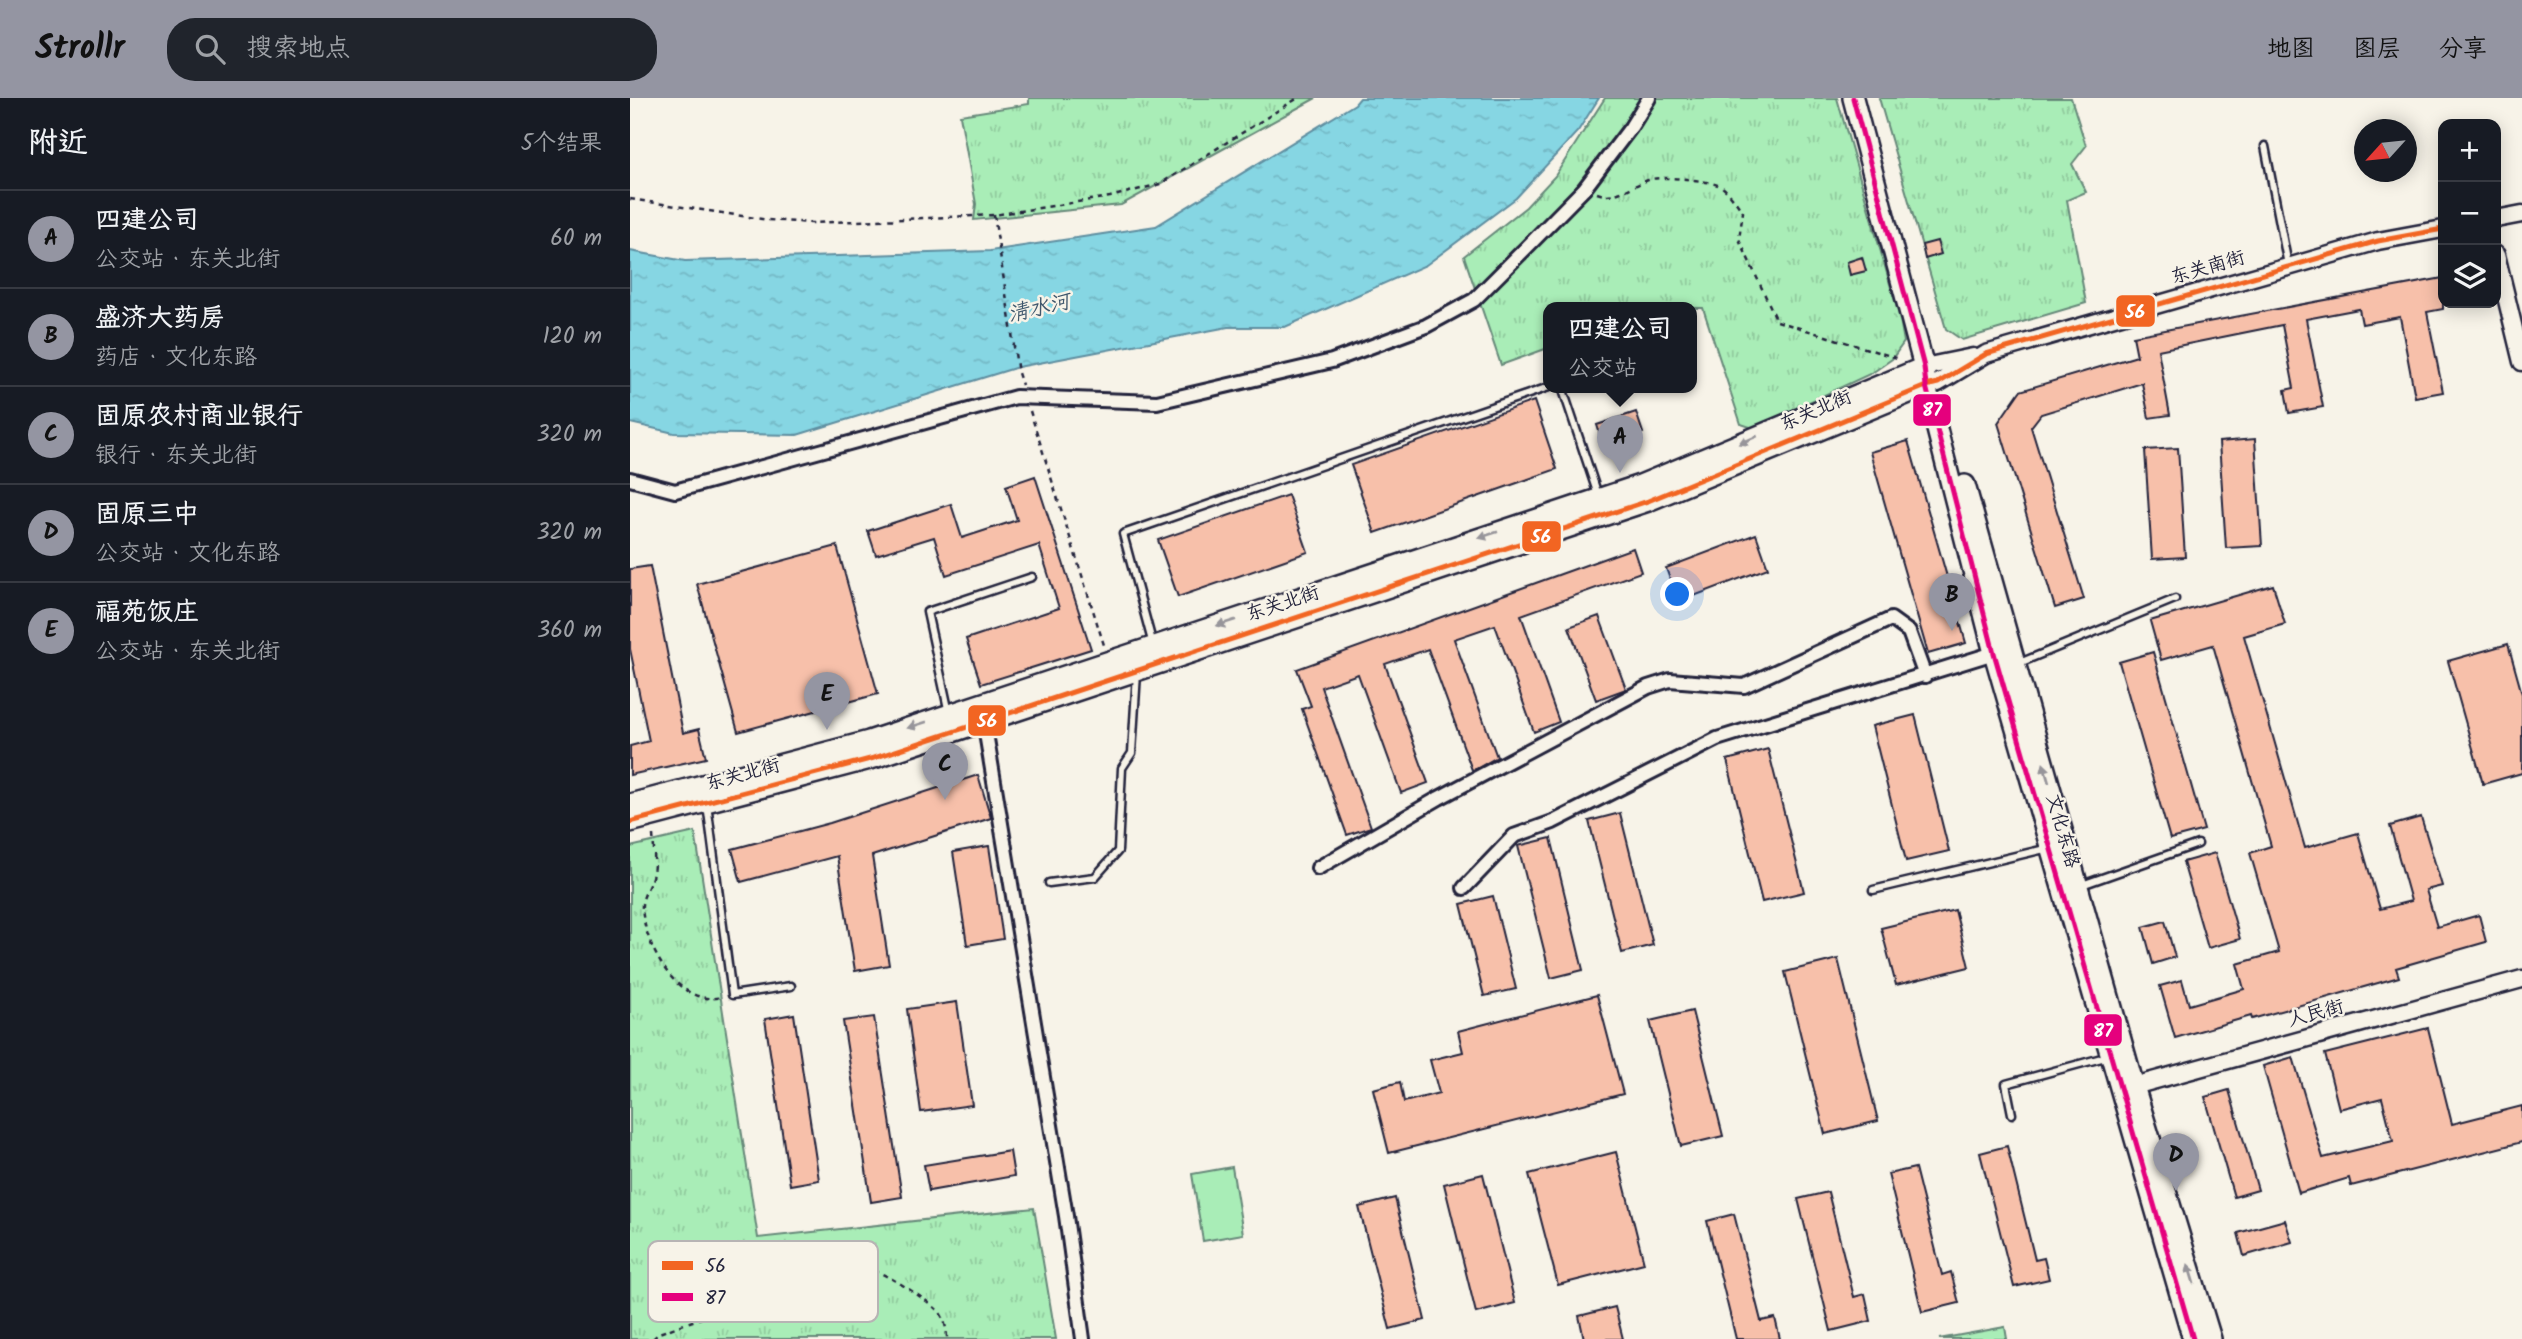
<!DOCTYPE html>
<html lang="zh">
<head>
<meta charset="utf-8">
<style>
  :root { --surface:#171b24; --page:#20242c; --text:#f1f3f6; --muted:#9ea1a6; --line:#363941; --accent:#9495a2 }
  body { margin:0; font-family:Kalam,"LXGW WenKai TC",sans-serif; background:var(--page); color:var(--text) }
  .controls { position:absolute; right:21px; top:21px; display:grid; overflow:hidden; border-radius:14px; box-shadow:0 4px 18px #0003 }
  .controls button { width:63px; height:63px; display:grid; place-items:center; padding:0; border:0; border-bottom:2px solid var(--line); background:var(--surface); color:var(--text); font:35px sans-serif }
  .compass { position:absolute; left:1724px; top:21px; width:63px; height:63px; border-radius:50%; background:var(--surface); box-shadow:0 4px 18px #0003; rotate:243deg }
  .you { position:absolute; left:1048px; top:497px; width:24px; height:24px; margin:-18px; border:5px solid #fff; border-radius:50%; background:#1a73e8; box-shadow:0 0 0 10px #1a73e833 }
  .badge { display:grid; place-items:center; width:46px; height:46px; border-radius:50%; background:var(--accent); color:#111; font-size:23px; font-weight:700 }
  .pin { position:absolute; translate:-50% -58px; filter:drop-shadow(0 2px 4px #0008) }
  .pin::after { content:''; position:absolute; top:37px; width:24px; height:21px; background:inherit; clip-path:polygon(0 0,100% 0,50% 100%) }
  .popup { position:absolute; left:913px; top:204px; width:154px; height:91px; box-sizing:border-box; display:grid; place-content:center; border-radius:14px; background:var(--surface); filter:drop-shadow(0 2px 5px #0005); font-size:23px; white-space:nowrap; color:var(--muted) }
  .popup b { font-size:26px; color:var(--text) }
  .popup::after { content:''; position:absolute; left:50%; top:100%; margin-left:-14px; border:14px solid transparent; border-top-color:var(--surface) }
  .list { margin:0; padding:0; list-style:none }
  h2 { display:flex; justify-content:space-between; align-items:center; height:91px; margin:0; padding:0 28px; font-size:30px }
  h2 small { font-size:23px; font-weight:400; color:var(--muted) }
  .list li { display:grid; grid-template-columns:46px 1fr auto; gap:21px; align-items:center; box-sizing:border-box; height:98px; padding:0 28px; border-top:2px solid var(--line) }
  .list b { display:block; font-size:26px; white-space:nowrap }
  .list p { margin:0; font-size:23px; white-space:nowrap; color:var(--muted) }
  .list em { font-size:23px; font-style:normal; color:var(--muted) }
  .icon { flex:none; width:38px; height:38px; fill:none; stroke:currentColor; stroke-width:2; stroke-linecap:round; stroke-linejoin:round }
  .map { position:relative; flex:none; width:1892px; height:1241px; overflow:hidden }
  header { display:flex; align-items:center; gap:42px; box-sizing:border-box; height:98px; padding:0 35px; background:var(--accent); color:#111 }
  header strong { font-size:33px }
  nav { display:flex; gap:38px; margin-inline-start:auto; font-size:24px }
  .search { width:490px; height:63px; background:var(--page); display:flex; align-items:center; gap:18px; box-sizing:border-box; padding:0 24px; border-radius:28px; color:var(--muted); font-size:26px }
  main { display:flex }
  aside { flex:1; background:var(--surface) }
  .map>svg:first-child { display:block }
</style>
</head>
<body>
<header>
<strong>Strollr</strong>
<div class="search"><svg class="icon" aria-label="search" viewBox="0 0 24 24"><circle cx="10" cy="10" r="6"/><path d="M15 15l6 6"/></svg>搜索地点</div>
<nav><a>地图</a><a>图层</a><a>分享</a></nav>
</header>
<main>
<aside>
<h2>附近<small>5个结果</small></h2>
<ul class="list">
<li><span class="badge">A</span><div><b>四建公司</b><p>公交站 · 东关北街</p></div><em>60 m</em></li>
<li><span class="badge">B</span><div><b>盛济大药房</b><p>药店 · 文化东路</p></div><em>120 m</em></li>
<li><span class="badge">C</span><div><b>固原农村商业银行</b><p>银行 · 东关北街</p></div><em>320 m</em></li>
<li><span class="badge">D</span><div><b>固原三中</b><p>公交站 · 文化东路</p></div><em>320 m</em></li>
<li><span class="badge">E</span><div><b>福苑饭庄</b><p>公交站 · 东关北街</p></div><em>360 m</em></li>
</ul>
</aside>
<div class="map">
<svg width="1892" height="1241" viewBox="0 0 1892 1241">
  <defs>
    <pattern id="park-tufts" width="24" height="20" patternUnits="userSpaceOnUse" patternTransform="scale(1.75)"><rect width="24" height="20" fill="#a9edb7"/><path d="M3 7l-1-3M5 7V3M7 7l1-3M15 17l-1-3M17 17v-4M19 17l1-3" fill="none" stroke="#91cb9e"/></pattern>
    <pattern id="water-ripples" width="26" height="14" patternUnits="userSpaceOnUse" patternTransform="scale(1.75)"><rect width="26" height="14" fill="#86d6e3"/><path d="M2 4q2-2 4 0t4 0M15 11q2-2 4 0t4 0" fill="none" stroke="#73b7c4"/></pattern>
  </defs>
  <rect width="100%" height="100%" fill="#f7f3e8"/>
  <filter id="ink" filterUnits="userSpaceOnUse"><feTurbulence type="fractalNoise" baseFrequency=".0143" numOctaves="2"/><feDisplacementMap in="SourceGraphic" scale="14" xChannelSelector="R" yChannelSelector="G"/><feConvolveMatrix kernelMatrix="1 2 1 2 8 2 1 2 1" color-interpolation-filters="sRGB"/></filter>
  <g filter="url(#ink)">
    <path fill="#a9edb7" stroke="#668879" stroke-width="2" d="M602 1069 613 1136 573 1143 562 1076Z
      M1375 1229 1377 1241H1309Z"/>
    <path fill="url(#park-tufts)" stroke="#668879" stroke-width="2" d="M399 0H686L491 107 344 122 346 106 330 17 399 6Z
      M975 0H1207L1270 221 1274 244 1262 261 1242 275 1123 330 1111 326 1073 210 918 209V250L871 267 834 158 896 109 925 78Z
      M1249 0H1441L1456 48 1442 66 1456 94 1437 102 1456 205 1332 242 1316 231Z
      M65 734 128 1140 404 1110 426 1241H0V749Z"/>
    <path fill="url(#water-ripples)" stroke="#5e8ea0" stroke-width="2" d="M730 0H969L948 33 886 100 796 167 655 229H598L388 269 167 337 44 335 0 325V153L55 163 360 153 526 128 725 6Z"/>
    <path fill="#f7c0aa" stroke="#22223b" stroke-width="2" d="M1307 143 1311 156 1295 161 1292 147Z
      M1232 159 1236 173 1220 177 1217 164Z
      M1813 180V211L1797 214 1813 294 1785 299 1770 219 1732 226 1729 211 1676 221 1693 309 1659 315 1655 292 1664 290 1652 227 1528 252 1540 317 1519 320 1512 285 1411 316 1401 329 1454 501 1425 510 1368 325 1390 293 1507 258 1503 238Z
      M904 303 927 371 745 435 721 367Z
      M1006 314 1013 335 974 349 967 327Z
      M1625 341 1632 448 1596 450 1589 344Z
      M1278 343 1336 545 1298 556 1240 354Z
      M1548 350 1555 459 1522 461 1515 352Z
      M405 378 461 551 351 586 336 541 429 510 409 447 316 477 304 439 246 457 238 433 321 406 332 440 387 422 376 388Z
      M658 397 678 454 548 499 528 442Z
      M1126 436 1138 470 1048 504 1036 470Z
      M207 448 248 596 108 634 67 486Z
      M1003 450 1011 474 891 517 929 624 904 634 865 527 824 541 867 659 846 671 842 672 798 551 755 566 798 685 771 695 728 576 691 589 741 729 717 737 672 611 681 608 667 571Z
      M20 468 53 635 69 631 76 660 0 677V648L19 643 0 551V471Z
      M1643 487 1655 526 1614 538 1675 750 1728 735 1750 811 1781 803 1760 728 1791 719 1812 788 1796 792 1807 829 1849 817 1856 844 1766 870 1769 879 1622 921 1621 918 1545 940 1530 888 1552 882 1559 907 1614 891 1607 866 1649 854 1620 755 1641 748 1583 547 1531 562 1520 523Z
      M969 518 996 591 966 602 939 529Z
      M1878 546 1892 596V675L1853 686 1818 563Z
      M1523 554 1574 732 1540 741 1489 564Z
      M1285 617 1319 753 1276 763 1242 628Z
      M1138 651 1174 794 1132 804 1097 662Z
      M348 677 361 720 242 758 259 867 225 873 207 758 111 784 102 751 200 725Z
      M990 715 1023 847 992 855 959 723Z
      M921 740 953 872 921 880 888 748Z
      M359 748 373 841 337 847 323 754Z
      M1585 755 1610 841 1578 850 1553 764Z
      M863 798 886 891 854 898 831 806Z
      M1325 812 1339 869 1266 887 1251 830Z
      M1535 823 1545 859 1523 866 1513 829Z
      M1208 861 1248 1023 1195 1036 1155 874Z
      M967 897 993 996 759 1055 743 991 770 984 774 1004 809 995 800 962 833 954 828 933Z
      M327 904 342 1007 291 1014 277 911Z
      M1062 913 1093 1038 1051 1048 1020 923Z
      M164 916 189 1082 160 1087 135 921Z
      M244 919 272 1099 241 1104 213 923Z
      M1798 930 1822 1026 1892 1008V1044L1721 1088 1719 1080 1669 1095 1633 968 1663 959 1693 1060 1763 1043 1752 1000 1709 1011 1695 956Z
      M1599 992 1628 1092 1604 1099 1575 999Z
      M1377 1048 1405 1162 1414 1160 1419 1181 1384 1189 1350 1055Z
      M380 1053 384 1078 299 1093 294 1067Z
      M986 1054 1014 1165 928 1187 899 1076Z
      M1285 1070 1312 1177 1321 1174 1329 1205 1292 1214 1258 1076Z
      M853 1076 885 1205 846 1215 814 1086Z
      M1198 1094 1224 1199 1235 1196 1241 1223 1201 1233 1168 1101Z
      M765 1100 795 1222 760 1231 729 1109Z
      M1104 1116 1131 1223 1145 1220 1150 1241H1106L1077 1123Z
      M1655 1122 1662 1144 1614 1158 1608 1135Z
      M985 1209 993 1241H954L949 1218Z"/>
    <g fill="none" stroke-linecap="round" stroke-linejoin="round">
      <g stroke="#22223b" stroke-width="11">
        <path id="service" d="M1635 48 1658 167
          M932 289 968 397
          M523 547 493 436 919 289
          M1387 566 1545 501
          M319 615 297 514 402 479
          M77 706 102 897 161 888
          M419 785 465 779 488 753 492 670 502 655 507 575
          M1449 788 1568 746
          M1243 792 1419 750
          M1382 1016 1376 986 1479 958"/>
      </g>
      <g stroke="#22223b" stroke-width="18">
        <path id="minor" d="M0 381 45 393 386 299 527 304 702 263 796 228 844 202 897 149 954 91 1001 29 1019 0
          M354 623 436 1118 453 1241
          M688 770 809 700 1018 589 1040 582 1114 588 1261 521 1279 534 1295 578
          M834 790 884 738 923 724 1087 641 1364 555"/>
      </g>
      <g stroke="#22223b" stroke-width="21">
        <path id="tertiary" d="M1866 121 1892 116
          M1866 157 1892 264
          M1294 269 1343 259
          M1296 288 1308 285 1356 256 1748 143 1813 131
          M1493 991 1892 881"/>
      </g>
      <g stroke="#22223b" stroke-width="24">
        <path id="secondary" d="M1223 0 1294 269 1296 288 1364 555 1563 1241
          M1335 387 1504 988 1581 1241
          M0 706 239 643 1010 387 1294 269
          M0 724 244 660 1018 403 1296 288"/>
      </g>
      <path stroke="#22223b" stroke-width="2.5" stroke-dasharray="5 5" stroke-linecap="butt" d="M967 95C985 102 1001 88 1018 82 1029 77 1082 82 1092 89 1100 95 1107 106 1113 114L1109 141 1147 223 1267 260
        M0 101 138 122 181 125 364 117 480 99 530 86 668 0
        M364 117 388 275 392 287
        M400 313 474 547
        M23 737C24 750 25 763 23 775 21 787 11 798 12 810 15 848 47 910 92 899
        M23 1241 29 1235 85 1215 116 1180C154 1203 167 1199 206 1180 216 1176 226 1171 237 1171 250 1171 302 1204 310 1215 315 1222 317 1233 317 1241"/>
      <use href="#service" stroke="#f7f3e8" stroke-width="6"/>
      <use href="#minor" stroke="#f7f3e8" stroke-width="12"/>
      <use href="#tertiary" stroke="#f7f3e8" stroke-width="16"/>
      <use href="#secondary" stroke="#f7f3e8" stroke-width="19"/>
      <g stroke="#f7f3e8" stroke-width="10">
        <path id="bus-1" d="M0 724 244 660 1018 403 1296 288 1308 285 1356 256 1748 143 1813 131"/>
      </g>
      <g stroke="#f7f3e8" stroke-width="10">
        <path id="bus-2" d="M1223 0 1294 269 1296 288 1364 555 1563 1241"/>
      </g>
      <use href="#bus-1" stroke="#f26522" stroke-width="5"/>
      <use href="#bus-2" stroke="#e5007d" stroke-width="5"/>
    </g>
    <defs><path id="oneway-solid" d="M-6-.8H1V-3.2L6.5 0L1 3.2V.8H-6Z" transform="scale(1.75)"/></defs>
    <g fill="#97959a">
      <use href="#oneway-solid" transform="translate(1118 342) rotate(157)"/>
      <use href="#oneway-solid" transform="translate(858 437) rotate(162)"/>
      <use href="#oneway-solid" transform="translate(596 525) rotate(162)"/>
      <use href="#oneway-solid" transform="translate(287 627) rotate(162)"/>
      <use href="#oneway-solid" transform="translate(1416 675) rotate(-106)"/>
      <use href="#oneway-solid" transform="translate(1561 1176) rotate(-107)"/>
    </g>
  </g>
  <g text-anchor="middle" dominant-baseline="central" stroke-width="5" stroke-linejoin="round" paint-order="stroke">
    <g font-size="19" fill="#22223b" stroke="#f7f3e8">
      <text transform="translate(1578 170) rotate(-16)">东关南街</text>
      <text transform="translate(1186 313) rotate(-23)">东关北街</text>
      <text transform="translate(653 506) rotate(-18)">东关北街</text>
      <text transform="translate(113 677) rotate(-15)">东关北街</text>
      <text transform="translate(1432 733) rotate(74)">文化东路</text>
      <text transform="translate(1686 916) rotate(-15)">人民街</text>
    </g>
    <g font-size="21" font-style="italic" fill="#40586d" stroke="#f7f3e8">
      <text transform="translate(409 211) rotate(-13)">清水河</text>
    </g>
  </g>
  <rect x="18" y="1143" width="230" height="81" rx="10" fill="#f7f3e8" stroke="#b7b4b4" stroke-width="2"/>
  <rect x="32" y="1163" width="31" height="9" fill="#f26522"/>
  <rect x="32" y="1195" width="31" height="8" fill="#e5007d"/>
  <g font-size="19" fill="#22223b">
    <text x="75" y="1174">56</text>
    <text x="75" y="1206">87</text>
  </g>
  <g stroke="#f7f3e8" stroke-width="2.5">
    <rect x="1485" y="196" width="41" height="34" rx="7" fill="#f26522"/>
    <rect x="1282" y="295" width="40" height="34" rx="7" fill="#e5007d"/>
    <rect x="891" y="422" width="41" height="33" rx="7" fill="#f26522"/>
    <rect x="337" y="606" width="40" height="33" rx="7" fill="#f26522"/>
    <rect x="1453" y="915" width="40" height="34" rx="7" fill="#e5007d"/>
  </g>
  <g font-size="19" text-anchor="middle" font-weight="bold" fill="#fff">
    <text x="1505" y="220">56</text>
    <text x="1302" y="318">87</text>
    <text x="911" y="445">56</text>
    <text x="357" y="629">56</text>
    <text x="1473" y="939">87</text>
  </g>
</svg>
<div class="controls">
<button>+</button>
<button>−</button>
<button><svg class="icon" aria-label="layers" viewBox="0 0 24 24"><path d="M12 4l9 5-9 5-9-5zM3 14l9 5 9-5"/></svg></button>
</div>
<svg class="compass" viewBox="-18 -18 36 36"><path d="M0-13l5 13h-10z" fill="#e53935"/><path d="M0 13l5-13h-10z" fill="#9ea1a6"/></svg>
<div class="you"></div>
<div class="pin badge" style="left:990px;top:375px">A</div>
<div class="popup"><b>四建公司</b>公交站</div>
<div class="pin badge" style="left:1322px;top:533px">B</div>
<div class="pin badge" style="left:315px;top:702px">C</div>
<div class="pin badge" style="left:1546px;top:1093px">D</div>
<div class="pin badge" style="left:197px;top:632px">E</div>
</div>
</main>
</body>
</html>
